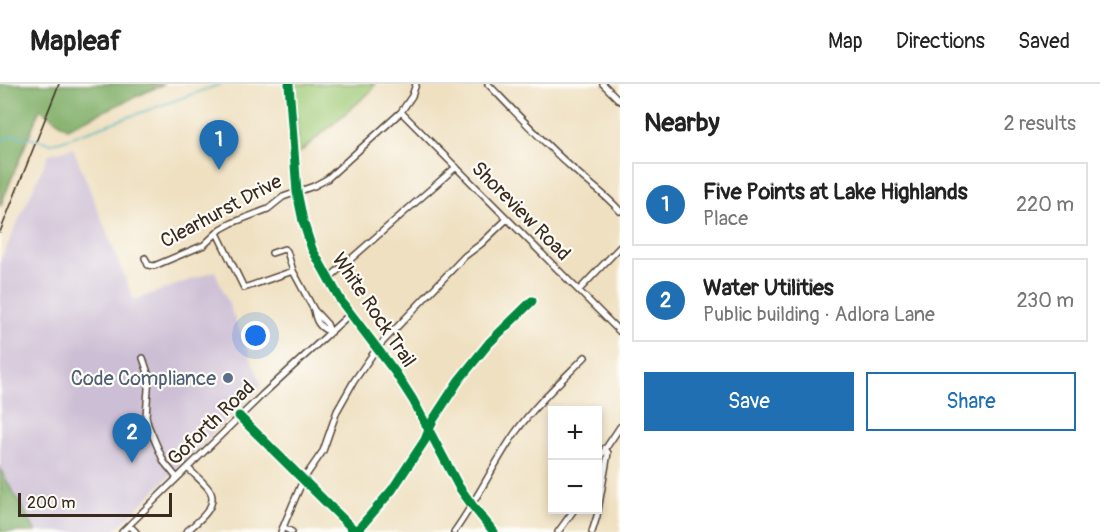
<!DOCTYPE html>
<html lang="en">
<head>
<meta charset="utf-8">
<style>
  :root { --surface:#fff; --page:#f6f6f6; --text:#222; --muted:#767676; --line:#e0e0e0; --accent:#1f6fb2 }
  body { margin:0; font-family:Pangolin,sans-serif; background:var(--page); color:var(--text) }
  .controls { position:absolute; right:18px; bottom:18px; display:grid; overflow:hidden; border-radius:0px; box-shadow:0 3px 9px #0003 }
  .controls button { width:54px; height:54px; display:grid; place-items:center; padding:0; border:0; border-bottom:2px solid var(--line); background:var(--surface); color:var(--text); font:30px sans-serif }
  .scale { position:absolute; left:18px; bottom:15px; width:154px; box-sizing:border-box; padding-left:6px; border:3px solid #3b2a1e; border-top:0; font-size:16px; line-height:21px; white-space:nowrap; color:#3b2a1e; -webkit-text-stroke:4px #fdfcf7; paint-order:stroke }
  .you { position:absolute; left:256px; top:252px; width:21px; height:21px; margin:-15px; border:4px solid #fff; border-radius:50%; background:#1a73e8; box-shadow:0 0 0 9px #1a73e833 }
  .badge { display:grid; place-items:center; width:39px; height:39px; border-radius:50%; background:var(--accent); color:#fff; font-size:20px; font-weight:700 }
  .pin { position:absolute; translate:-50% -50px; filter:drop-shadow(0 2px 3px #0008) }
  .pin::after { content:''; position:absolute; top:32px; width:21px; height:18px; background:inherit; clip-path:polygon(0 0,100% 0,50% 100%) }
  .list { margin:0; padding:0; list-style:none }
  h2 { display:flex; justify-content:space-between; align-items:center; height:78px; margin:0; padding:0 24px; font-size:26px }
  h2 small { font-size:20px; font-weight:400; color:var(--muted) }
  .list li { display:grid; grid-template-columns:39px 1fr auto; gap:18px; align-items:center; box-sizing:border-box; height:84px; margin:0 12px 12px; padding:0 12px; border:2px solid var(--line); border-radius:0px }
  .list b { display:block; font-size:22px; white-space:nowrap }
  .list p { margin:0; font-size:20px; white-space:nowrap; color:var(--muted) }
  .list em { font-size:20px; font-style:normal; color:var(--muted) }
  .actions { display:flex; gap:12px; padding:18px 24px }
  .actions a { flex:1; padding:14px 0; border:2px solid var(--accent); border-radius:0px; text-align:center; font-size:21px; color:var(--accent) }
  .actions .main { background:var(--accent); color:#fff }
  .map { position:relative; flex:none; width:620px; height:448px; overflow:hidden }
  header { display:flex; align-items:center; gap:36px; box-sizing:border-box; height:84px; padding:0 30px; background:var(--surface); border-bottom:2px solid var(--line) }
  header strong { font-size:28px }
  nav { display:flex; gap:33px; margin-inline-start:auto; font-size:21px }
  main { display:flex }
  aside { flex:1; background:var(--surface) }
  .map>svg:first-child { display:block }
</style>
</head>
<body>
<header>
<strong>Mapleaf</strong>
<nav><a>Map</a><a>Directions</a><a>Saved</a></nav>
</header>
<main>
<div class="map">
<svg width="620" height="448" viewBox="0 0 620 448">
  <rect width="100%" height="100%" fill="#fdfcf7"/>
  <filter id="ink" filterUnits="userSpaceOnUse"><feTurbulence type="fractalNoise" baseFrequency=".0167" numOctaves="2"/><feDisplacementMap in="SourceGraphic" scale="12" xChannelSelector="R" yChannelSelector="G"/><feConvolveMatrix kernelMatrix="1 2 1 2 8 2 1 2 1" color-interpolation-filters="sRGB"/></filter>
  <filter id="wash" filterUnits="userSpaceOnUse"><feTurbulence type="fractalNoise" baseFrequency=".008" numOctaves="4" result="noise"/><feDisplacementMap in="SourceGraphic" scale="24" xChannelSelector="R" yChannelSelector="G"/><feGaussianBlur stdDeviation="1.35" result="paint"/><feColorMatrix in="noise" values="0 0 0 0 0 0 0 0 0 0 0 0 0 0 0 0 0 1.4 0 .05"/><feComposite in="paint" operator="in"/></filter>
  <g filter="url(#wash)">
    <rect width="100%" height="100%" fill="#efe0c1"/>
    <path fill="#ccbed4" d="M73 64 134 216 215 187 262 301 113 448H36L0 385V177L49 70Z"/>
    <path fill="#a0cb78" stroke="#6e7a4b" stroke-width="1.5" d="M294 0H375L370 8 299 69Z"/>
    <path fill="#80af68" stroke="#5e6c43" stroke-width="1.5" d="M0 0H164L67 44 40 25 0 123Z
      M0 385 36 448H0Z"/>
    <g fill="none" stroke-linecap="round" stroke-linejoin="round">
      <path stroke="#46b4c0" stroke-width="1.5" d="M0 57 14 51 51 59 61 57 221 0"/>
    </g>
  </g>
  <g filter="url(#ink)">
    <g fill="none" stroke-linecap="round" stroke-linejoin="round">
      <g stroke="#564536" stroke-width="8">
        <path id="minor" d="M289 0 297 108 303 137 312 165 341 217 395 288 413 316 459 403 472 421 494 448
          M488 0C515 28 542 57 571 83 587 98 605 110 620 127
          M603 0 620 17
          M401 28 620 248
          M217 149 244 204 293 187 314 226 327 240 330 248
          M272 169 284 165 287 167 293 187
          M145 174 148 181 154 182 204 161 221 145 232 139 268 125 283 113 314 102 327 95 401 28 412 12 416 0
          M328 195 456 83
          M579 206 620 163
          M314 226C316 238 319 243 330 248
          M143 274 149 292 146 332 148 341 164 378 177 394
          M239 332 356 448 392 406 425 356 433 336 459 296 489 259 532 217
          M598 376 620 343
          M129 441 136 448
          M283 443 292 448
          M122 448 262 311 350 230
          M186 448C196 439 217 424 211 409 208 401 194 391 188 384
          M281 448 303 396 323 367 337 327 354 297 377 264 465 172 481 160 507 135
          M454 448C477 416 493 381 515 349 535 321 561 297 585 273
          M558 448 574 426
          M592 448 597 432 608 369 605 364"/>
      </g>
      <use href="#minor" stroke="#fff" stroke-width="5"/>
      <path stroke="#3b2a1e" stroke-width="1.5" d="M0 148 59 0"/>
      <g stroke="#fdfcf7" stroke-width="13">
        <path id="cycleway" d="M289 0 297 108 303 137 312 165 341 217 395 288 413 316 459 403 472 421 494 448
          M239 332 356 448 392 406 425 356 433 336 459 296 489 259 532 217"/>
      </g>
      <use href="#cycleway" stroke="#00873e" stroke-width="9"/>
    </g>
  </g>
  <circle fill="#5c6f8a" stroke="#fdfcf7" stroke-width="2" cx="228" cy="294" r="6"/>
  <g text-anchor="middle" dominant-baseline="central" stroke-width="4.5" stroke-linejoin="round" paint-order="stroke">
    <g font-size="20" fill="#3b2a1e" stroke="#fdfcf7">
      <text transform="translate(221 127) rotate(-28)">Clearhurst Drive</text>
      <text transform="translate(521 127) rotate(45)">Shoreview Road</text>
      <text transform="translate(374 226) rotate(56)">White Rock Trail</text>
      <text transform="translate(211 339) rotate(-44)">Goforth Road</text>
    </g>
    <g font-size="20" fill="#4e5e75" stroke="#fdfcf7" text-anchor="end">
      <text x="216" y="294">Code Compliance</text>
    </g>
  </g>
</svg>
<div class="controls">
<button>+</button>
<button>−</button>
</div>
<div class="scale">200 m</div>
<div class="you"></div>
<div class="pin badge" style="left:219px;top:86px">1</div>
<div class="pin badge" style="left:132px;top:379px">2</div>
</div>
<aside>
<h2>Nearby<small>2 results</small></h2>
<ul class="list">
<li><span class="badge">1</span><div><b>Five Points at Lake Highlands</b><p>Place</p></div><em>220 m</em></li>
<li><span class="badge">2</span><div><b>Water Utilities</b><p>Public building · Adlora Lane</p></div><em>230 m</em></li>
</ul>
<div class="actions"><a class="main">Save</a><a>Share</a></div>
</aside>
</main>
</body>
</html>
